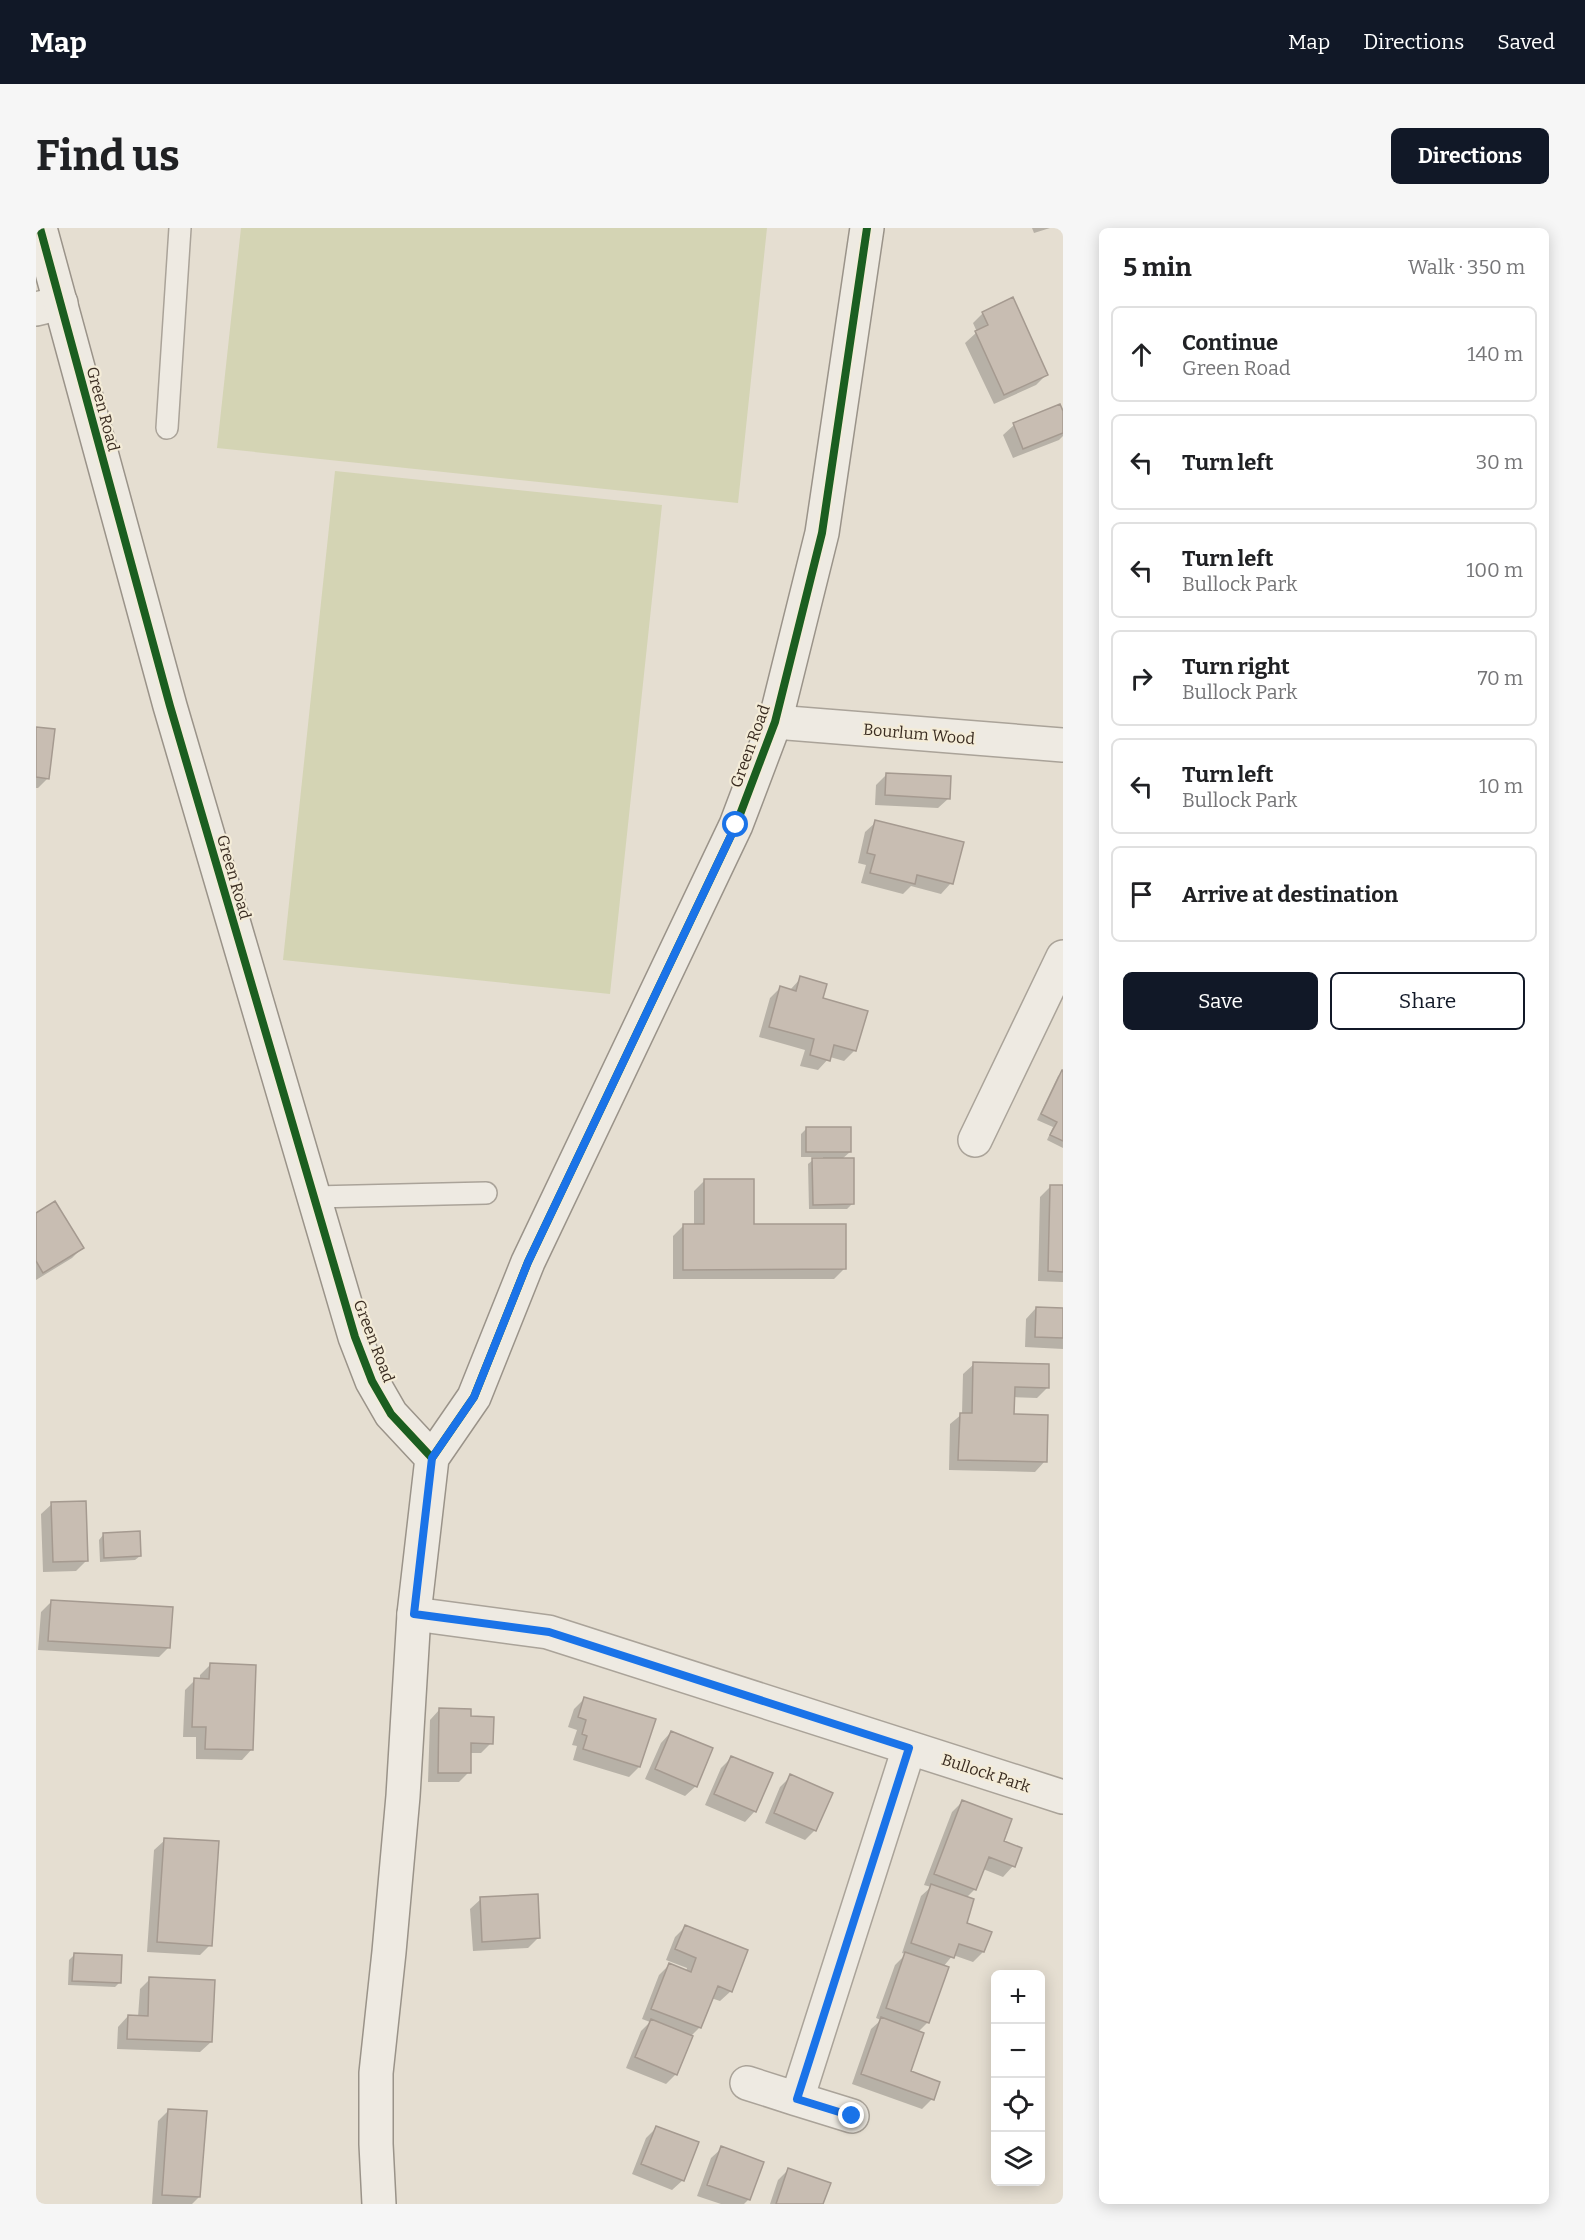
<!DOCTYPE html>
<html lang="en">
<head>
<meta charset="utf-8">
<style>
  :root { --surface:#fff; --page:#f6f6f6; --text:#202124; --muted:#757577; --line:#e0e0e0; --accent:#111827 }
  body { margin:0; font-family:Bitter,serif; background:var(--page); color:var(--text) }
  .controls { position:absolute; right:18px; bottom:18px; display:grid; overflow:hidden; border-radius:9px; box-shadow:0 3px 15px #0003 }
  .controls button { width:54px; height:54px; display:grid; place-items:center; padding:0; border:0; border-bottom:2px solid var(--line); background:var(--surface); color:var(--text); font:30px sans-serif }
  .stop { position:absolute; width:18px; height:18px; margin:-14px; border:4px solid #1a73e8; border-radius:50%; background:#fff }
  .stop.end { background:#1a73e8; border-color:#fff; box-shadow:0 2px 6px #0008 }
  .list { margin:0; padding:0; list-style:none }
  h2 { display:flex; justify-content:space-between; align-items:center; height:78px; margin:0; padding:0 24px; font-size:26px }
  h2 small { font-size:20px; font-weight:400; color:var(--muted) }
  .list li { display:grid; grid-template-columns:39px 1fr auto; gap:18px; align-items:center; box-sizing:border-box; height:96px; margin:0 12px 12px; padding:0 12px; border:2px solid var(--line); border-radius:9px }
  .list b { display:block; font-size:22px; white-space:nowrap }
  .list p { margin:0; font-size:20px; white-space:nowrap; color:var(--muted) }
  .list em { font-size:20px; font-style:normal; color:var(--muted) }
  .actions { display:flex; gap:12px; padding:18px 24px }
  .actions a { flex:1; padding:14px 0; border:2px solid var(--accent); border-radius:9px; text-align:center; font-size:21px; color:var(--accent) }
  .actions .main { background:var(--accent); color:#fff }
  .icon { flex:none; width:33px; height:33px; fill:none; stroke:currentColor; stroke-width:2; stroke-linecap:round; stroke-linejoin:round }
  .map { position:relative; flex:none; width:1027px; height:1976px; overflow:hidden; border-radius:9px }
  header { display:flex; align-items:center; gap:36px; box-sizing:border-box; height:84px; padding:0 30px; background:var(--accent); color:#fff }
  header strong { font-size:28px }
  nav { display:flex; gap:33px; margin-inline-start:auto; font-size:21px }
  .intro { display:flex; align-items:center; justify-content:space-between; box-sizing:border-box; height:144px; padding:0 36px }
  h1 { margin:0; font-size:42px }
  .button { padding:15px 27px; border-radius:9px; background:var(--accent); color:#fff; font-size:21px; font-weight:700 }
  main { display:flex; gap:36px; padding:0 36px }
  aside { flex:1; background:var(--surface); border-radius:9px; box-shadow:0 3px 15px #0003 }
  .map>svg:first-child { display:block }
</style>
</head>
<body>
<header>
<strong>Map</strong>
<nav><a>Map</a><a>Directions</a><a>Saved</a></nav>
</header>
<div class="intro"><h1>Find us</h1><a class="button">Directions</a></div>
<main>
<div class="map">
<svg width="1027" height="1976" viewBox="0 0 1027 1976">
  <rect width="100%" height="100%" fill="#e5ded1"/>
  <path fill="#d4d4b4" d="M205 0H731L702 275 181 220Z
    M299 243 626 277 574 766 247 732Z"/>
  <path fill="#0003" d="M996 0H1014L998 5Z
    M947 85 1011 146 1000 157 958 176 929 115 941 104 937 95Z
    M1024 178 1027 187V208L1023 212 977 230 967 207 978 197Z
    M0 500 12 550 2 560H0Z
    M850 547 913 570 902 580 839 577 840 557Z
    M840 594 915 655 905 666 875 658 867 666 825 655 830 637 822 635 829 604Z
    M765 750 786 772 819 822 808 833 794 829 782 842 764 838 769 822 723 809 734 770 744 760 754 762Z
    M1027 844V920L1011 912 1017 899 1001 892 1022 848Z
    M770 901 814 924 806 931 816 976 811 981H773L772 936 777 932 787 931V929H765V906Z
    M668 953 717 998 809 1040 798 1051H637V1008L647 998H658V963Z
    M1014 959H1027V1054L1002 1053 1004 969Z
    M0 987 46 1020 36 1030 0 1052Z
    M1000 1080 1027 1081V1121L989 1119 990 1091Z
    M938 1136 1011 1160 1001 1170 977 1169V1188L1009 1233 999 1244 913 1242 914 1196 926 1186 927 1146Z
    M16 1276 50 1333 40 1343 7 1344 5 1286Z
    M67 1307 104 1328 99 1332 64 1334 63 1312Z
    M15 1374 133 1419 123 1429 2 1422 5 1384Z
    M174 1437 216 1521 206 1532 160 1531V1509H147L149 1462 159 1452H164V1447Z
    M548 1471 618 1492 603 1539 593 1549 537 1532 541 1518 536 1517 541 1502 532 1499 538 1481Z
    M404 1481 433 1490 455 1515 445 1525H434L433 1544 423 1554H392L394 1492Z
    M635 1504 660 1558 649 1568 609 1551 625 1515Z
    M695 1530 719 1583 709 1594 669 1577 685 1540Z
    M755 1548 779 1602 769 1612 729 1595 744 1559Z
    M926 1574 966 1614 977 1638 967 1649 947 1641 939 1661 930 1670 929 1696 947 1724 937 1734 917 1727 907 1739 892 1794 882 1804 873 1844 896 1871 886 1881 816 1856 835 1801 845 1792 840 1790 859 1737 870 1726 866 1725 885 1668 895 1659 888 1657 916 1584Z
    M129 1612 174 1717 164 1727 111 1724 118 1622Z
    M445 1671 502 1710 492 1720 437 1723 434 1681Z
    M649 1699 695 1763 684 1773 675 1770 664 1799 654 1809 640 1846 630 1856 590 1840 605 1803 614 1794 606 1791 623 1747 633 1737 650 1744 651 1740 630 1732 639 1709Z
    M38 1727 84 1754 79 1759 32 1757 33 1732Z
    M114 1751 175 1814 164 1824 81 1821 82 1799 92 1788 102 1789 104 1761Z
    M133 1882 163 1969 156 1976H116L122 1893Z
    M621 1899 647 1952 636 1962 596 1946 610 1910Z
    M686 1920 726 1935 712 1972 708 1976H685L661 1968 675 1930Z
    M752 1942 786 1976H734L742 1952Z"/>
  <path fill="#c8bdb2" stroke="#a59a90" stroke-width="1.5" d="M977 69 1012 147 968 167 939 103 952 97 946 84Z
    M1024 176 1027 183V205L987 221 977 195Z
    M0 499 19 501 13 551 0 549Z
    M850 545 915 548 914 571 849 567Z
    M839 592 928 614 917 656 881 647 879 656 834 645 839 627 831 625Z
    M764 748 791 756 787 770 832 783 820 823 798 817 794 833 774 827 778 811 733 799 744 758 760 763Z
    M1026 842H1027V913L1014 907 1021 894 1005 886Z
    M770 899H815V924H770Z
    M776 930H818V976L777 977Z
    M668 951H718V996H810V1041L647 1042V996H668Z
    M1014 957H1027V1044L1012 1043Z
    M19 973 48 1020 7 1045 0 1033V985Z
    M1000 1079 1027 1080V1110L999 1109Z
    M937 1134 1013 1136V1160L979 1159 978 1186 1012 1187 1011 1234 922 1232 924 1185H936Z
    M50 1273 52 1333 17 1334 15 1274Z
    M104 1303 105 1328 68 1330 67 1305Z
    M15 1372 137 1379 134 1420 12 1413Z
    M174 1435 220 1437 217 1522 169 1521 170 1499H156L158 1450 173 1451Z
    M548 1469 620 1491 604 1539 547 1521 551 1508 546 1506 550 1492 542 1489Z
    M403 1480 435 1481V1488L458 1489 457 1516 435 1515V1545H402Z
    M635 1503 677 1520 661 1559 619 1541Z
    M695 1528 737 1545 720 1584 678 1566Z
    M754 1546 797 1565 780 1603 738 1585Z
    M926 1572 976 1591 968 1613 986 1620 979 1639 953 1629 940 1662 898 1646Z
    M128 1610 183 1613 176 1718 121 1714Z
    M895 1656 938 1671 931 1695 956 1704 948 1724 923 1716 918 1730 875 1715Z
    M502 1666 504 1710 446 1714 444 1669Z
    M649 1697 712 1722 696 1764 682 1758 665 1800 615 1781 633 1735 655 1744 660 1730 639 1721Z
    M869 1724 913 1739 893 1795 850 1780Z
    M38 1725 86 1727 85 1755 36 1753Z
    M113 1749 179 1752 176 1814 91 1811 92 1787 112 1788Z
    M845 1789 888 1805 875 1843 904 1854 898 1872 825 1846Z
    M615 1791 657 1808 641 1847 599 1829Z
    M132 1881 171 1883 164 1969 126 1967Z
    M620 1898 663 1914 648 1953 605 1936Z
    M685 1918 728 1934 714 1972 671 1957Z
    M752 1940 795 1955 787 1976H740Z"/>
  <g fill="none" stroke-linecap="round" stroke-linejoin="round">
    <g stroke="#aaa399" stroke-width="24">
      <path id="lane" d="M131 200 144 0
        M279 969 450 965"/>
    </g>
    <g stroke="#aaa399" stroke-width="36">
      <path id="street" d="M0 81 25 75
        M739 494 1027 517
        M939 912 1027 729
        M378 1386 512 1404 1027 1569
        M711 1855 761 1871 873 1520
        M761 1871 816 1888"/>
    </g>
    <g stroke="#9a9389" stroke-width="36">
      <path id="secondary" d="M4 0 134 478 319 1109 336 1153 355 1186 396 1230
        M343 1976 340 1916V1845L353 1724 367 1568 378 1386 396 1230 438 1169 492 1034 700 597 739 494 786 305 831 0"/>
    </g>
    <use href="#lane" stroke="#eeeae2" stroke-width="21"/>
    <use href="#street" stroke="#eeeae2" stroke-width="33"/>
    <use href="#secondary" stroke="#eeeae2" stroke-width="33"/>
    <g stroke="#f4ecd8" stroke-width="11">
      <path id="cycleway" d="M4 0 134 478 319 1109 336 1153 355 1186 396 1230 438 1169 492 1034 700 597 739 494 786 305 831 0"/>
    </g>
    <use href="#cycleway" stroke="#1b5e20" stroke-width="8"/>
  </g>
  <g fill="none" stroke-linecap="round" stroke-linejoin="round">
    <path stroke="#1a73e8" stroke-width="8" d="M700 597 492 1034 438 1169 396 1230 378 1386 513 1404 873 1520 761 1871 816 1888"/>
  </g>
  <g text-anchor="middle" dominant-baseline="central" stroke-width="4.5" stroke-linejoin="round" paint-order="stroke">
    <g font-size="16" fill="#3a2c21" stroke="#f4ecd8">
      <text transform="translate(67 181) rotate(75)">Green Road</text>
      <text transform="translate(883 506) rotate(5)">Bourlum Wood</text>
      <text transform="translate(714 518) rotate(-70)">Green Road</text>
      <text transform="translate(198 649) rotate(74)">Green Road</text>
      <text transform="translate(338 1113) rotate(69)">Green Road</text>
      <text transform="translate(950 1545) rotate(18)">Bullock Park</text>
    </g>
  </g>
</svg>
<div class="controls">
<button>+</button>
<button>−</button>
<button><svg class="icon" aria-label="locate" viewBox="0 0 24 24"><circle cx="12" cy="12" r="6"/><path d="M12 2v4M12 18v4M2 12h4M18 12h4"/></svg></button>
<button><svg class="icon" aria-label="layers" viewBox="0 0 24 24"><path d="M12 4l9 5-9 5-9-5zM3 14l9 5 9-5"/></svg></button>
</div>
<div class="stop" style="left:700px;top:597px"></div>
<div class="stop end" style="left:816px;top:1888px"></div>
</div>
<aside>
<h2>5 min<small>Walk · 350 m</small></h2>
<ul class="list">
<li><svg class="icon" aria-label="ahead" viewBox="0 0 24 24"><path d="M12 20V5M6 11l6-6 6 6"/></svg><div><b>Continue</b><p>Green Road</p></div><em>140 m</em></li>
<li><svg class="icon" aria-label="left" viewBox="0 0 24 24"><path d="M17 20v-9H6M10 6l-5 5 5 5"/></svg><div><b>Turn left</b></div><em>30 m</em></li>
<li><svg class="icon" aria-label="left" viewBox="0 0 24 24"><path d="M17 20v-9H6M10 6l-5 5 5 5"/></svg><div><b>Turn left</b><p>Bullock Park</p></div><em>100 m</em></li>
<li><svg class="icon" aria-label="right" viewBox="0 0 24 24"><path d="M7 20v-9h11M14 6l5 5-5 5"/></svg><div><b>Turn right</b><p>Bullock Park</p></div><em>70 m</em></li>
<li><svg class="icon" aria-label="left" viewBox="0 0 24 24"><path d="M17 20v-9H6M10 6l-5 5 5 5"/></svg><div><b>Turn left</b><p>Bullock Park</p></div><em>10 m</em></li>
<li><svg class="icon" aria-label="arrive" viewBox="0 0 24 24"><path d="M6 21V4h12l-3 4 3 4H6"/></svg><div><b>Arrive at destination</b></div></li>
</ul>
<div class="actions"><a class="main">Save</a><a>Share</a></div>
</aside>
</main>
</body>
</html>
